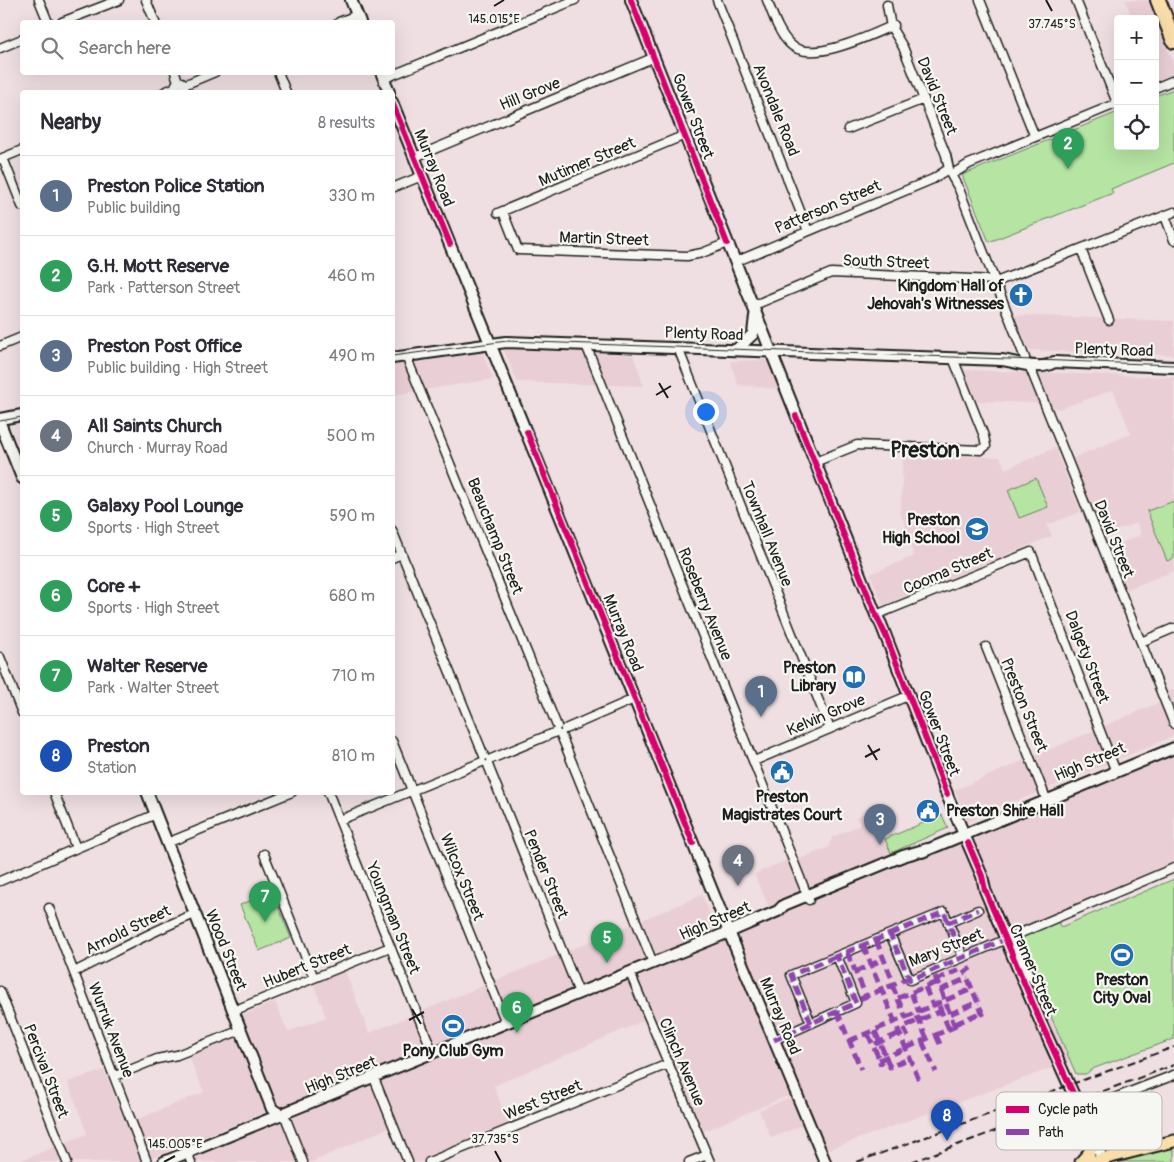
<!DOCTYPE html>
<html lang="en">
<head>
<meta charset="utf-8">
<style>
  :root { --surface:#fff; --page:#f2f2f3; --text:#2b2b33; --muted:#7c7c81; --line:#e1e1e2; --accent:#ea580c }
  body { margin:0; font-family:Pangolin,sans-serif; background:var(--page); color:var(--text) }
  .controls { position:absolute; right:15px; top:15px; display:grid; overflow:hidden; border-radius:5px; box-shadow:0 5px 20px #0002 }
  .controls button { width:45px; height:45px; display:grid; place-items:center; padding:0; border:0; border-bottom:1px solid var(--line); background:var(--surface); color:var(--text); font:25px sans-serif }
  .you { position:absolute; left:705px; top:411px; width:18px; height:18px; margin:-12px; border:4px solid #fff; border-radius:50%; background:#1a73e8; box-shadow:0 0 0 8px #1a73e833 }
  .badge { display:grid; place-items:center; width:32px; height:32px; border-radius:50%; background:var(--accent); color:#fff; font-size:16px; font-weight:700 }
  .pin { position:absolute; translate:-50% -41px; filter:drop-shadow(0 1px 2px #0008) }
  .pin::after { content:''; position:absolute; top:26px; width:18px; height:15px; background:inherit; clip-path:polygon(0 0,100% 0,50% 100%) }
  .list { margin:0; padding:0; list-style:none }
  h2 { display:flex; justify-content:space-between; align-items:center; height:65px; margin:0; padding:0 20px; font-size:21px }
  h2 small { font-size:16px; font-weight:400; color:var(--muted) }
  .list li { display:grid; grid-template-columns:32px 1fr auto; gap:15px; align-items:center; box-sizing:border-box; height:80px; padding:0 20px; border-top:1px solid var(--line) }
  .list b { display:block; font-size:19px; white-space:nowrap }
  .list p { margin:0; font-size:16px; white-space:nowrap; color:var(--muted) }
  .list em { font-size:16px; font-style:normal; color:var(--muted) }
  .icon { flex:none; width:28px; height:28px; fill:none; stroke:currentColor; stroke-width:2; stroke-linecap:round; stroke-linejoin:round }
  .map { position:relative; flex:none; width:1174px; height:1162px; overflow:hidden }
  .search { position:absolute; background:var(--surface); box-shadow:0 5px 20px #0002; left:20px; top:20px; width:375px; height:55px; display:flex; align-items:center; gap:12px; box-sizing:border-box; padding:0 18px; border-radius:5px; color:var(--muted); font-size:19px }
  .panel { position:absolute; background:var(--surface); box-shadow:0 5px 20px #0002; left:20px; top:90px; width:375px; height:705px; border-radius:5px }
  .map>svg:first-child { display:block }
</style>
</head>
<body>
<div class="map">
<svg width="1174" height="1162" viewBox="0 0 1174 1162">
  <rect width="100%" height="100%" fill="#efdfe2"/>
  <filter id="ink" filterUnits="userSpaceOnUse"><feTurbulence type="fractalNoise" baseFrequency=".02" numOctaves="2"/><feDisplacementMap in="SourceGraphic" scale="10" xChannelSelector="R" yChannelSelector="G"/><feConvolveMatrix kernelMatrix="1 2 1 2 8 2 1 2 1" color-interpolation-filters="sRGB"/></filter>
  <g filter="url(#ink)">
    <path fill="#eaced6" d="M1125 0H1148L1174 65V73L1157 80 1155 19H1133Z
      M1015 315 1174 321V355L1029 350Z
      M503 348 633 355 644 386 517 382Z
      M482 351 493 379 393 395V365Z
      M767 360 779 389 738 385 730 361Z
      M964 370 1174 377V571L1127 589 1111 547 1141 535 1137 523 1102 536 1073 458 1131 434 1113 390 1059 409 1036 403 976 401Z
      M1055 448 1081 512 1047 525 1052 536 883 605 870 574 914 556 910 544 905 546 901 534 908 532 899 510 901 509 903 455 1000 457 1005 469Z
      M1174 689V736L967 822 955 790 1167 699 1165 693Z
      M1174 753V864L1016 931 1070 1060 1052 1068 825 1151 799 1091 702 1132 652 1017 494 1086 509 1125 420 1162H402L388 1128 312 1162H177Z
      M873 810 892 856 769 907 754 874 789 859 797 860 829 847 832 837 860 825 856 817Z
      M702 895 714 923 710 933 280 1109 242 1015 275 1002 288 1032 326 1017 313 982 344 968 369 1033Z
      M235 1034 266 1112 142 1162H17L87 1134 68 1082 104 1070 126 1124 204 1092 187 1053Z
      M791 1097 803 1125 771 1138 759 1110Z"/>
    <path fill="#b5e4a3" stroke="#688060" d="M1174 89V163L1111 189 1113 193 989 242 962 175 1118 112V146H1155V96Z
      M1036 478 1048 507 1019 518 1008 490Z
      M1174 501V558L1167 561 1147 511Z
      M942 815 948 828 891 853 885 839Z
      M1174 879V1039L1092 1069 1086 1074H1076L1017 938 1057 921 1061 927Z
      M272 892 291 938 259 951 240 905Z
      M1174 1144V1162H1112Z"/>
    <g fill="none" stroke-linecap="round" stroke-linejoin="round">
      <g stroke="#1c1c1c" stroke-width="11">
        <path id="street" d="M39 0 48 22
          M146 0 155 22
          M717 0 808 231
          M767 0C773 15 778 32 790 44 810 65 871 35 894 25
          M980 0 1035 137
          M1076 0 1117 103
          M887 5 891 27 903 47 946 155 949 169
          M62 22 119 0
          M339 22 357 15
          M0 48 22 39
          M175 72 178 82
          M278 72 286 92
          M383 79 575 0
          M175.5 86a4.5 4.5 0 1 1 9 0a4.5 4.5 0 1 1-9 0Z
          M184 85 215 72
          M1155 88 1174 80
          M164 92 176 87
          M848 129 924 99
          M415 157 655 57
          M3 158 22 206
          M0 159 22 150
          M956 172 969 164 1118 103
          M951 175 959 189 1025 358
          M392 188 422 176
          M503 212 518 250 687 256 702 253 727 243
          M498 213 685 135
          M1165 216 1174 240
          M1081 249 1109 320
          M735 262 933 179 948 169
          M996 282 1174 212
          M752 306 831 273 995 280
          M586 345 809 900
          M0 346 22 337
          M678 348 830 729
          M406 356 557 726
          M1029 365 1174 724
          M815 462 857 445 981 450 986 446 984 436 953 358
          M392 530 484 756
          M392 558 402 554
          M876 615 1031 552 1116 772
          M1141 642 1174 628
          M986 647 1047 801
          M0 657 22 713
          M565 729 634 699
          M561 735 653 963
          M392 741 506 1023
          M491 759 556 732
          M754 761 910 695
          M488 765 579 993
          M54 792 76 848
          M328 792 433 1053
          M340 820 482 762
          M167 843 292 792
          M264 854 314 978
          M0 881 156 814
          M49 908 147 1162
          M948 923 978 910
          M890 934 944 912 963 957
          M74 972C115 952 153 930 195 914
          M630 973 710 1162
          M0 991 67 1162
          M233 1011 390 947
          M811 1023 791 975 837 956
          M774 1040 856 1003 837 956 890 934 910 980 1174 868
          M115 1076 157 1059 177 1055 241 1030
          M374 1078 408 1162
          M1081 1111 1174 1075
          M281 1115 286 1119 303 1162
          M187 1153 191 1162
          M429 1162 668 1064
          M689 1162 707 1155"/>
      </g>
      <g stroke="#1c1c1c" stroke-width="14">
        <path id="secondary" d="M351 0 360 22
          M631 0 876 615 881 624 947 794
          M381 72 389 92
          M392 102 729 932 825 1162
          M736 350 753 334 755 316
          M392 358 506 342 1001 360C1015 361 1041 372 1054 362L1174 367
          M0 419 22 415
          M0 423 22 478
          M944 788 982 876 985 890 1041 1023 1104 1162
          M147 792 272 1109 281 1115
          M922 852 1174 748
          M1015 944 1028 975
          M164 1162 729 932 778 911 784 905 903 856 927 849"/>
      </g>
      <g stroke="#1c1c1c" stroke-width="15">
        <path id="primary" d="M1081 1162 1089 1153 1094 1139
          M1091 1162 1174 1141"/>
      </g>
      <g stroke="#1c1c1c" stroke-width="18">
        <path id="highway" d="M1158 0 1174 41"/>
      </g>
      <use href="#street" stroke="#f6f6f2" stroke-width="8"/>
      <use href="#secondary" stroke="#f6f6f2" stroke-width="10"/>
      <use href="#primary" stroke="#f9deab" stroke-width="11"/>
      <use href="#highway" stroke="#f9deab" stroke-width="14"/>
      <path stroke="#1c1c1c" stroke-width="1" d="M392 356 507 341 1174 365
        M0 421 22 417"/>
      <path stroke="#1c1c1c" stroke-width="2" stroke-dasharray="8 4" stroke-linecap="butt" d="M857 1162 1174 1047
        M911 1162 1174 1065"/>
      <path stroke="#8e44ad" stroke-width="5" stroke-dasharray="10 5" stroke-linecap="butt" d="M948 923 978 910
        M890 934 944 912 963 957
        M876 940 894 984
        M863 945 919 1080
        M847 952 866 996
        M971 968 965 972 984 1017
        M855 972 884 959
        M935 976 956 1029
        M936 980 962 969 965 972
        M892 985 906 1018
        M925 987 933 1006
        M940 990 968 978
        M911 993 919 1012
        M898 998 937 982
        M860 999 909 978
        M939 1006 949 1029
        M837 1011 861 1069
        M950 1014 978 1002
        M917 1016 927 1039
        M811 1023 791 975 837 956
        M955 1024 982 1012
        M875 1031 890 1067 910 1058
        M868 1034 881 1063 878 1064
        M936 1035 940 1044
        M908 1037 903 1027 941 1011
        M774 1040 856 1003 837 956 890 934 910 980 1006 939
        M849 1041 972 989
        M922 1041 936 1072
        M875 1044 900 1033
        M879 1060 956 1026"/>
      <g stroke="#f6f6f2" stroke-width="9">
        <path id="cycleway" d="M631 0 727 243
          M392 102 450 244
          M796 416 876 615 886 636 947 794
          M527 432 693 843
          M968 843 982 876 985 890 1041 1023 1094 1139"/>
      </g>
      <use href="#cycleway" stroke="#d6006c" stroke-width="6"/>
    </g>
  </g>
  <path fill="none" stroke="#1c1c1c" stroke-width="2" d="M1046 0 1052 11M494 6 504 0M659 383 668 398M656 395 671 386M868 745 877 760M865 757 880 749M412 1009 421 1024M409 1020 424 1012M495 1151 501 1162M164 1162 175 1156"/>
  <defs>
    <g id="church-disc" transform="scale(1.25)"><circle r="9.5" fill="#1f6fb2" stroke="#f6f6f2"/><path d="M-1.2-6h2.4v3.5h3.3v2.4h-3.3V6h-2.4V-.1h-3.3v-2.4h3.3Z" fill="#fff"/></g>
    <g id="school-disc" transform="scale(1.25)"><circle r="9.5" fill="#1f6fb2" stroke="#f6f6f2"/><path d="M0-5L7-2L0 1L-7-2ZM-4 1L0 2.5L4 1V4Q0 6-4 4Z" fill="#fff"/></g>
    <g id="library-disc" transform="scale(1.25)"><circle r="9.5" fill="#1f6fb2" stroke="#f6f6f2"/><path d="M-6-4Q-3-5.5-.7-3.5V5Q-3 3-6 4ZM6-4Q3-5.5 .7-3.5V5Q3 3 6 4Z" fill="#fff"/></g>
    <g id="civic-disc" transform="scale(1.25)"><circle r="9.5" fill="#1f6fb2" stroke="#f6f6f2"/><path d="M-.6-6.5H3V-4.5H.6V-3L4-1V1h2V6H-6V1h2V-1L-.6-3ZM-1.2 2.5V6h2.4V2.5Z" fill="#fff"/></g>
    <g id="stadium-disc" transform="scale(1.25)"><circle r="9.5" fill="#1f6fb2" stroke="#f6f6f2"/><path d="M0-5a6.5 5 0 1 0 0 10a6.5 5 0 1 0 0-10ZM-3.5-1.8h7v3.6h-7Z" fill="#fff"/></g>
  </defs>
  <g fill-rule="evenodd">
    <use href="#church-disc" x="1021" y="295"/>
    <use href="#school-disc" x="977" y="529"/>
    <use href="#library-disc" x="854" y="677"/>
    <use href="#civic-disc" x="782" y="772"/>
    <use href="#civic-disc" x="928" y="811"/>
    <use href="#stadium-disc" x="1122" y="955"/>
    <use href="#stadium-disc" x="453" y="1026"/>
  </g>
  <g text-anchor="middle" dominant-baseline="central" stroke-width="4.5" stroke-linejoin="round" paint-order="stroke">
    <g font-size="16" fill="#1c1c1c" stroke="#f6f6f2">
      <text transform="translate(530 94) rotate(-22)">Hill Grove</text>
      <text transform="translate(937 96) rotate(68)">David Street</text>
      <text transform="translate(776 110) rotate(68)">Avondale Road</text>
      <text transform="translate(693 116) rotate(69)">Gower Street</text>
      <text transform="translate(587 162) rotate(-23)">Mutimer Street</text>
      <text transform="translate(434 168) rotate(68)">Murray Road</text>
      <text transform="translate(828 207) rotate(-23)">Patterson Street</text>
      <text transform="translate(604 239) rotate(2)">Martin Street</text>
      <text transform="translate(886 262) rotate(2)">South Street</text>
      <text transform="translate(704 334) rotate(2)">Plenty Road</text>
      <text transform="translate(1114 350) rotate(2)">Plenty Road</text>
      <text transform="translate(767 534) rotate(68)">Townhall Avenue</text>
      <text transform="translate(495 536) rotate(68)">Beauchamp Street</text>
      <text transform="translate(1114 539) rotate(68)">David Street</text>
      <text transform="translate(948 571) rotate(-23)">Cooma Street</text>
      <text transform="translate(705 604) rotate(68)">Roseberry Avenue</text>
      <text transform="translate(623 633) rotate(68)">Murray Road</text>
      <text transform="translate(1087 657) rotate(69)">Dalgety Street</text>
      <text transform="translate(1024 705) rotate(68)">Preston Street</text>
      <text transform="translate(826 715) rotate(-23)">Kelvin Grove</text>
      <text transform="translate(939 733) rotate(69)">Gower Street</text>
      <text transform="translate(1090 762) rotate(-23)">High Street</text>
      <text transform="translate(546 874) rotate(68)">Pender Street</text>
      <text transform="translate(462 877) rotate(68)">Wilcox Street</text>
      <text transform="translate(393 918) rotate(68)">Youngman Street</text>
      <text transform="translate(715 921) rotate(-23)">High Street</text>
      <text transform="translate(128 930) rotate(-26)">Arnold Street</text>
      <text transform="translate(946 948) rotate(-22)">Mary Street</text>
      <text transform="translate(226 950) rotate(68)">Wood Street</text>
      <text transform="translate(307 966) rotate(-22)">Hubert Street</text>
      <text transform="translate(1033 970) rotate(67)">Cramer Street</text>
      <text transform="translate(780 1016) rotate(67)">Murray Road</text>
      <text transform="translate(111 1030) rotate(69)">Wurruk Avenue</text>
      <text transform="translate(682 1062) rotate(67)">Clinch Avenue</text>
      <text transform="translate(46 1071) rotate(69)">Percival Street</text>
      <text transform="translate(341 1075) rotate(-22)">High Street</text>
      <text transform="translate(543 1100) rotate(-22)">West Street</text>
    </g>
    <g font-size="16" font-weight="bold" fill="#1c1c1c" stroke="#f6f6f2" text-anchor="end">
      <text x="1004" y="286">Kingdom Hall of<tspan x="1004" dy="18">Jehovah's Witnesses</tspan></text>
      <text x="960" y="520">Preston<tspan x="960" dy="18">High School</tspan></text>
      <text x="836" y="668">Preston<tspan x="836" dy="18">Library</tspan></text>
      <text x="782" y="797" text-anchor="middle">Preston<tspan x="782" dy="18">Magistrates Court</tspan></text>
      <text x="946" y="811" text-anchor="start">Preston Shire Hall</text>
      <text x="1122" y="980" text-anchor="middle">Preston<tspan x="1122" dy="18">City Oval</tspan></text>
      <text x="453" y="1051" text-anchor="middle">Pony Club Gym</text>
    </g>
    <g font-size="21" font-weight="bold" fill="#1c1c1c" stroke="#f6f6f2">
      <text x="925" y="450">Preston</text>
    </g>
  </g>
  <rect x="996" y="1092" width="166" height="58" rx="8" fill="#f6f6f2" stroke="#b5b5b2" stroke-width="1"/>
  <rect x="1006" y="1106" width="23" height="7" fill="#d6006c"/>
  <rect x="1006" y="1129" width="23" height="6" fill="#8e44ad"/>
  <g font-size="14" fill="#1c1c1c">
    <text x="1038" y="1114">Cycle path</text>
    <text x="1038" y="1137">Path</text>
  </g>
  <g font-size="12" text-anchor="middle" fill="#1c1c1c" stroke="#f6f6f2" stroke-width="4.5" stroke-linejoin="round" paint-order="stroke">
    <text x="494" y="23">145.015°E</text>
    <text x="1052" y="28">37.745°S</text>
    <text x="495" y="1143">37.735°S</text>
    <text x="175" y="1148">145.005°E</text>
  </g>
</svg>
<div class="controls">
<button>+</button>
<button>−</button>
<button><svg class="icon" aria-label="locate" viewBox="0 0 24 24"><circle cx="12" cy="12" r="6"/><path d="M12 2v4M12 18v4M2 12h4M18 12h4"/></svg></button>
</div>
<div class="you"></div>
<div class="pin badge" style="left:761px;top:717px;background:#5c6f8a">1</div>
<div class="pin badge" style="left:1068px;top:169px;background:#2e9e5b">2</div>
<div class="pin badge" style="left:880px;top:845px;background:#5c6f8a">3</div>
<div class="pin badge" style="left:738px;top:886px;background:#6b7280">4</div>
<div class="pin badge" style="left:607px;top:963px;background:#2e9e5b">5</div>
<div class="pin badge" style="left:517px;top:1033px;background:#2e9e5b">6</div>
<div class="pin badge" style="left:265px;top:922px;background:#2e9e5b">7</div>
<div class="pin badge" style="left:947px;top:1141px;background:#1a4fb4">8</div>
<div class="search"><svg class="icon" aria-label="search" viewBox="0 0 24 24"><circle cx="10" cy="10" r="6"/><path d="M15 15l6 6"/></svg>Search here</div>
<section class="panel">
<h2>Nearby<small>8 results</small></h2>
<ul class="list">
<li><span class="badge" style="background:#5c6f8a">1</span><div><b>Preston Police Station</b><p>Public building</p></div><em>330 m</em></li>
<li><span class="badge" style="background:#2e9e5b">2</span><div><b>G.H. Mott Reserve</b><p>Park · Patterson Street</p></div><em>460 m</em></li>
<li><span class="badge" style="background:#5c6f8a">3</span><div><b>Preston Post Office</b><p>Public building · High Street</p></div><em>490 m</em></li>
<li><span class="badge" style="background:#6b7280">4</span><div><b>All Saints Church</b><p>Church · Murray Road</p></div><em>500 m</em></li>
<li><span class="badge" style="background:#2e9e5b">5</span><div><b>Galaxy Pool Lounge</b><p>Sports · High Street</p></div><em>590 m</em></li>
<li><span class="badge" style="background:#2e9e5b">6</span><div><b>Core +</b><p>Sports · High Street</p></div><em>680 m</em></li>
<li><span class="badge" style="background:#2e9e5b">7</span><div><b>Walter Reserve</b><p>Park · Walter Street</p></div><em>710 m</em></li>
<li><span class="badge" style="background:#1a4fb4">8</span><div><b>Preston</b><p>Station</p></div><em>810 m</em></li>
</ul>
</section>
</div>
</body>
</html>
